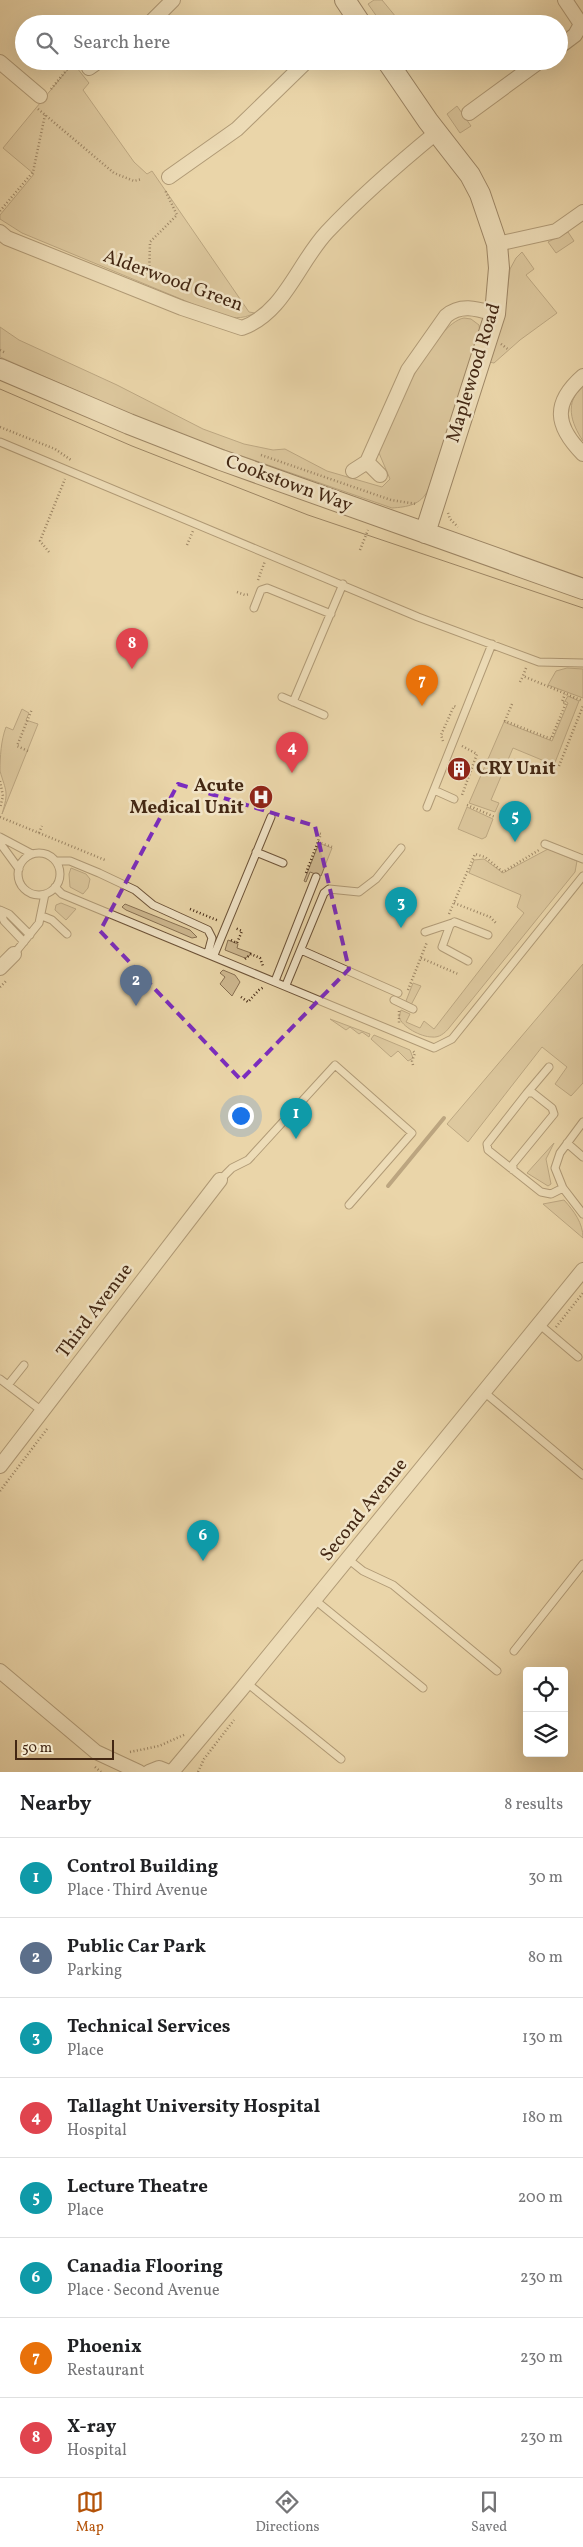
<!DOCTYPE html>
<html lang="en">
<head>
<meta charset="utf-8">
<style>
  :root { --surface:#fff; --page:#f2f2f2; --text:#202124; --muted:#757577; --line:#e0e0e0; --accent:#b45309 }
  body { margin:0; font-family:Vollkorn,serif; background:var(--page); color:var(--text) }
  .controls { position:absolute; right:15px; bottom:15px; display:grid; overflow:hidden; border-radius:5px; box-shadow:0 5px 20px #0002 }
  .controls button { width:45px; height:45px; display:grid; place-items:center; padding:0; border:0; border-bottom:1px solid var(--line); background:var(--surface); color:var(--text); font:25px sans-serif }
  .scale { position:absolute; left:15px; bottom:12px; width:99px; box-sizing:border-box; padding-left:5px; border:2px solid #432713; border-top:0; font-size:14px; line-height:18px; white-space:nowrap; color:#432713; -webkit-text-stroke:4px #f1e4c7; paint-order:stroke }
  .you { position:absolute; left:240px; top:1115px; width:18px; height:18px; margin:-12px; border:4px solid #fff; border-radius:50%; background:#1a73e8; box-shadow:0 0 0 8px #1a73e833 }
  .badge { display:grid; place-items:center; width:32px; height:32px; border-radius:50%; background:var(--accent); color:#fff; font-size:16px; font-weight:700 }
  .pin { position:absolute; translate:-50% -41px; filter:drop-shadow(0 1px 2px #0008) }
  .pin::after { content:''; position:absolute; top:26px; width:18px; height:15px; background:inherit; clip-path:polygon(0 0,100% 0,50% 100%) }
  .list { margin:0; padding:0; list-style:none }
  h2 { display:flex; justify-content:space-between; align-items:center; height:65px; margin:0; padding:0 20px; font-size:21px }
  h2 small { font-size:16px; font-weight:400; color:var(--muted) }
  .list li { display:grid; grid-template-columns:32px 1fr auto; gap:15px; align-items:center; box-sizing:border-box; height:80px; padding:0 20px; border-top:1px solid var(--line) }
  .list b { display:block; font-size:19px; white-space:nowrap }
  .list p { margin:0; font-size:16px; white-space:nowrap; color:var(--muted) }
  .list em { font-size:16px; font-style:normal; color:var(--muted) }
  .icon { flex:none; width:28px; height:28px; fill:none; stroke:currentColor; stroke-width:2; stroke-linecap:round; stroke-linejoin:round }
  .map { position:relative; flex:none; width:583px; height:1772px; overflow:hidden }
  .search { position:absolute; background:var(--surface); box-shadow:0 5px 20px #0002; left:15px; right:15px; top:15px; height:55px; display:flex; align-items:center; gap:12px; box-sizing:border-box; padding:0 18px; border-radius:28px; color:var(--muted); font-size:19px }
  .sheet { height:705px; background:var(--surface) }
  nav { display:flex; justify-content:space-around; align-items:center; box-sizing:border-box; height:70px; border-top:1px solid var(--line); background:var(--surface); font-size:14px; color:var(--muted) }
  nav a { display:grid; justify-items:center; gap:2px }
  nav .on { color:var(--accent) }
  .map>svg:first-child { display:block }
</style>
</head>
<body>
<div class="map">
<svg width="583" height="1772" viewBox="0 0 583 1772">
  <rect width="100%" height="100%" fill="#ead6a9"/>
  <filter id="stains"><feTurbulence type="fractalNoise" baseFrequency=".004" numOctaves="4"/><feColorMatrix values="0 0 0 0 .2 0 0 0 0 .09 0 0 0 0 .02 0 0 0 .5 -.17"/></filter>
  <radialGradient id="worn" r=".72"><stop offset=".6" stop-color="#630" stop-opacity="0"/><stop offset="1" stop-color="#630" stop-opacity=".3"/></radialGradient>
  <path fill="#ceb890" stroke="#887052" d="M374 0H382L396 17 387 24H382L368 4Z
    M73 63 89 83 83 90 134 162 147 174 152 171 249 312 255 313C241 320 232 318 217 314L22 233 0 219V215L34 174 3 148Z
    M457 106 471 126 460 133 447 114Z
    M568 232 574 241 556 253 548 242Z
    M522 252 534 269 526 275 557 313 520 340 494 363 489 362 505 309 510 269 516 258Z
    M464 318 471 319 479 325 480 332 428 490C421 505 407 507 392 508L164 429 0 357V327L19 340 117 385 203 429 244 444 273 450 285 449 327 471 382 487 390 479 379 453V449C389 421 434 323 464 318Z
    M583 386V441C571 423 564 402 583 386Z
    M567 668 583 669V698L548 685 556 671Z
    M568 696 579 701 554 765 513 748 491 800 499 803 495 812 469 803 504 722 552 741 568 703 565 701Z
    M22 709 29 713 26 720 38 724 2 814C9 791 6 792 0 771 0 757 1 740 6 727L13 730Z
    M467 807 493 819 486 837 482 839 458 829Z
    M319 843 332 848 321 876 310 872 306 882 304 881Z
    M548 849 577 861 575 872 449 1028C445 1033 439 1038 432 1037 421 1037 402 1027 399 1017L401 1010 410 1014 406 1022 420 1028 424 1021 434 1029 524 913 517 907 521 895 469 873 474 860 484 859 503 873Z
    M71 868 86 874 90 879 88 888 83 894 70 887 69 874Z
    M61 903 76 909 66 920 55 910 56 905Z
    M125 904 190 930 197 937 192 938 126 910 122 907Z
    M228 940 238 944 237 948 251 953 249 956 245 958 225 950Z
    M583 964V1083L571 1096 555 1084 567 1067 542 1047 468 1142 447 1124Z
    M223 970 235 975 240 982 232 996 220 984 225 977 220 973Z
    M413 983 421 986 411 1005 406 1001Z
    M330 1019 370 1034 369 1037 362 1032 359 1034 350 1027 346 1030Z
    M374 1035 410 1050 413 1058 408 1061 398 1051 391 1057 371 1039Z
    M554 1143 546 1159 551 1184 548 1186 527 1173Z
    M564 1200C574 1211 583 1223 583 1238L543 1204Z"/>
  <g fill="none" stroke-linecap="round" stroke-linejoin="round">
    <path stroke="#856c4e" stroke-width="4" d="M388 1186 444 1118"/>
    <g stroke="#6d5338" stroke-width="9">
      <path id="lane" d="M0 442 418 617 539 662 583 663
        M254 608 261 590 267 588 331 614
        M282 697 324 715
        M293 702 343 584
        M434 790 454 799
        M427 807 492 644
        M0 837 32 854
        M0 843 19 869
        M545 844 583 859
        M256 852 283 863
        M18 874a21 21 0 1 1 42 0a21 21 0 1 1-42 0Z
        M56 861H70L99 873 135 890 153 905 208 930 212 938 208 953
        M55 887 62 894 434 1048 452 1039 583 876
        M0 910 9 914 30 935
        M0 911 4 921 24 942
        M42 916 52 920 67 934
        M454 922 450 925 442 947 468 961
        M425 932 455 922 488 935
        M301 950 398 993
        M14 954 39 923 45 894
        M214 955 271 817
        M275 981 316 877
        M286 985 324 893 329 889 359 892 376 879 401 848
        M394 1000 413 1009
        M527 1093 549 1067
        M583 1122 560 1153 555 1168 563 1188 583 1214
        M567 1143 583 1157
        M513 1170V1164L554 1114 552 1108 533 1093H527L487 1144 488 1150 541 1192 551 1194 563 1188
        M220 1180 232 1168 248 1160 335 1065 412 1133 349 1205
        M539 1324 578 1357
        M0 1379 42 1411
        M8 1385 24 1365
        M484 1392 583 1475
        M348 1559 363 1571 393 1585 497 1671
        M315 1600 423 1688
        M514 1651 583 1564
        M247 1683 341 1759"/>
    </g>
    <g stroke="#6d5338" stroke-width="16">
      <path id="street" d="M149 24 173 0
        M559 47 575 35 581 24 565 0
        M0 62 40 96
        M89 68 99 61
        M469 113 540 61
        M169 177 237 129 307 61
        M0 232 7 238 182 308 242 328C284 313 298 263 327 232 361 196 398 164 437 132
        M497 244 556 231 583 212
        M583 376C552 403 555 426 583 454
        M353 471 367 462
        M380 475 367 462 408 370 446 316C461 303 478 309 495 314
        M0 968 14 954
        M0 1466 220 1180
        M0 1671 96 1752 139 1772
        M149 1772 159 1768 169 1772
        M172 1772 240 1691 583 1270"/>
    </g>
    <g stroke="#432713" stroke-width="22">
      <path id="secondary" d="M345 0 361 24
        M387 61 428 121 470 175 480 194 497 244 499 268 495 314 425 533
        M0 369 129 424 221 460 583 589"/>
    </g>
    <path stroke="#432713" stroke-width="2.5" stroke-dasharray="1 2.5" stroke-linecap="butt" d="M51 89 74 61
      M38 109 114 173 134 181 142 179
      M0 211 33 172 45 115
      M149 280 150 242 177 215 165 190
      M501 344 509 350
      M0 350 6 353
      M0 427 55 449 71 460
      M261 455 391 500 417 504
      M448 513 450 519 458 527
      M187 545 193 531
      M360 550 368 530
      M49 552 40 541 65 479
      M258 580 265 561
      M237 592 245 595 250 594
      M526 668 523 676 583 701
      M520 682 523 676
      M512 704 505 721 551 739 566 703 562 702 565 694
      M443 741 441 735 454 706 457 707
      M462 746 477 754 462 795
      M28 751 17 746 32 709
      M559 766 583 706
      M0 781 3 796 0 808
      M467 805 495 817
      M0 817 105 860
      M39 833 42 826
      M318 842 332 847
      M306 873 321 834 315 832
      M454 903 490 917 497 924
      M190 909 219 921
      M449 914 475 854 485 857 503 872 539 850
      M231 940 237 943 242 931 235 928
      M421 958 458 974
      M245 959 251 954 260 958 263 966
      M0 987 6 981
      M408 990 427 942
      M241 997 248 1002 259 990 264 987
      M399 1011V1023
      M413 1065 412 1061 415 1053 413 1051
      M556 1327 583 1293
      M0 1491 47 1429
      M130 1752 159 1746 186 1734
      M95 1767 101 1772
      M198 1772 204 1759 234 1720"/>
    <use href="#lane" stroke="#f1e4c7" stroke-width="7"/>
    <use href="#street" stroke="#f1e4c7" stroke-width="14"/>
    <use href="#secondary" stroke="#f1e4c7" stroke-width="20"/>
    <path stroke="#432713" stroke-width="1" d="M0 389 132 446 308 515 583 608"/>
  </g>
  <path d="M0 0H583V1772H0ZM178 784 315 826 349 969 241 1080 100 931Z" fill="#ead6a9" fill-opacity=".55" fill-rule="evenodd"/>
  <path fill="none" stroke="#7b2cbf" stroke-width="4" stroke-dasharray="10 6" stroke-linejoin="round" d="M178 784 315 826 349 969 241 1080 100 931Z"/>
  <defs>
    <g id="building-disc" transform="scale(1.25)"><circle r="9.5" fill="#8f2418" stroke="#f1e4c7"/><path d="M-4-6H4V6H1V3H-1V6H-4ZM-2.5-4.3h1.7v1.8h-1.7ZM.8-4.3h1.7v1.8H.8ZM-2.5-1h1.7V.8h-1.7ZM.8-1h1.7V.8H.8Z" fill="#fff"/></g>
    <g id="hospital-disc" transform="scale(1.25)"><circle r="9.5" fill="#8f2418" stroke="#f1e4c7"/><path d="M-5-5h3v3.5h4V-5h3V5h-3V1.5h-4V5h-3Z" fill="#fff"/></g>
  </defs>
  <g fill-rule="evenodd">
    <use href="#building-disc" x="459" y="769"/>
    <use href="#hospital-disc" x="261" y="797"/>
  </g>
  <g text-anchor="middle" dominant-baseline="central" stroke-width="5" stroke-linejoin="round" paint-order="stroke">
    <g font-size="19" fill="#432713" stroke="#f1e4c7">
      <text transform="translate(173 281) rotate(20)">Alderwood Green</text>
      <text transform="translate(474 373) rotate(-73)">Maplewood Road</text>
      <text transform="translate(289 484) rotate(20)">Cookstown Way</text>
      <text transform="translate(95 1311) rotate(-53)">Third Avenue</text>
      <text transform="translate(364 1510) rotate(-51)">Second Avenue</text>
    </g>
    <g font-size="19" font-weight="bold" fill="#432713" stroke="#f1e4c7" text-anchor="start">
      <text x="476" y="769">CRY Unit</text>
      <text x="244" y="786" text-anchor="end">Acute<tspan x="244" dy="22">Medical Unit</tspan></text>
    </g>
  </g>
  <rect width="100%" height="100%" filter="url(#stains)"/>
  <rect width="100%" height="100%" fill="url(#worn)"/>
</svg>
<div class="controls">
<button><svg class="icon" aria-label="locate" viewBox="0 0 24 24"><circle cx="12" cy="12" r="6"/><path d="M12 2v4M12 18v4M2 12h4M18 12h4"/></svg></button>
<button><svg class="icon" aria-label="layers" viewBox="0 0 24 24"><path d="M12 4l9 5-9 5-9-5zM3 14l9 5 9-5"/></svg></button>
</div>
<div class="scale">50 m</div>
<div class="you"></div>
<div class="pin badge" style="left:296px;top:1139px;background:#0f9aa8">1</div>
<div class="pin badge" style="left:136px;top:1006px;background:#5c6f8a">2</div>
<div class="pin badge" style="left:401px;top:928px;background:#0f9aa8">3</div>
<div class="pin badge" style="left:292px;top:773px;background:#e0444e">4</div>
<div class="pin badge" style="left:515px;top:842px;background:#0f9aa8">5</div>
<div class="pin badge" style="left:203px;top:1561px;background:#0f9aa8">6</div>
<div class="pin badge" style="left:422px;top:706px;background:#e8710a">7</div>
<div class="pin badge" style="left:132px;top:669px;background:#e0444e">8</div>
<div class="search"><svg class="icon" aria-label="search" viewBox="0 0 24 24"><circle cx="10" cy="10" r="6"/><path d="M15 15l6 6"/></svg>Search here</div>
</div>
<section class="sheet">
<h2>Nearby<small>8 results</small></h2>
<ul class="list">
<li><span class="badge" style="background:#0f9aa8">1</span><div><b>Control Building</b><p>Place · Third Avenue</p></div><em>30 m</em></li>
<li><span class="badge" style="background:#5c6f8a">2</span><div><b>Public Car Park</b><p>Parking</p></div><em>80 m</em></li>
<li><span class="badge" style="background:#0f9aa8">3</span><div><b>Technical Services</b><p>Place</p></div><em>130 m</em></li>
<li><span class="badge" style="background:#e0444e">4</span><div><b>Tallaght University Hospital</b><p>Hospital</p></div><em>180 m</em></li>
<li><span class="badge" style="background:#0f9aa8">5</span><div><b>Lecture Theatre</b><p>Place</p></div><em>200 m</em></li>
<li><span class="badge" style="background:#0f9aa8">6</span><div><b>Canadia Flooring</b><p>Place · Second Avenue</p></div><em>230 m</em></li>
<li><span class="badge" style="background:#e8710a">7</span><div><b>Phoenix</b><p>Restaurant</p></div><em>230 m</em></li>
<li><span class="badge" style="background:#e0444e">8</span><div><b>X-ray</b><p>Hospital</p></div><em>230 m</em></li>
</ul>
</section>
<nav>
<a class="on"><svg class="icon" aria-label="map" viewBox="0 0 24 24"><path d="M3 6l6-2 6 2 6-2v14l-6 2-6-2-6 2zM9 4v14M15 6v14"/></svg>Map</a>
<a><svg class="icon" aria-label="directions" viewBox="0 0 24 24"><path d="M12 3l9 9-9 9-9-9zM9 14v-3h6M13 9l2 2-2 2"/></svg>Directions</a>
<a><svg class="icon" aria-label="saved" viewBox="0 0 24 24"><path d="M7 4h10v16l-5-4-5 4z"/></svg>Saved</a>
</nav>
</body>
</html>
